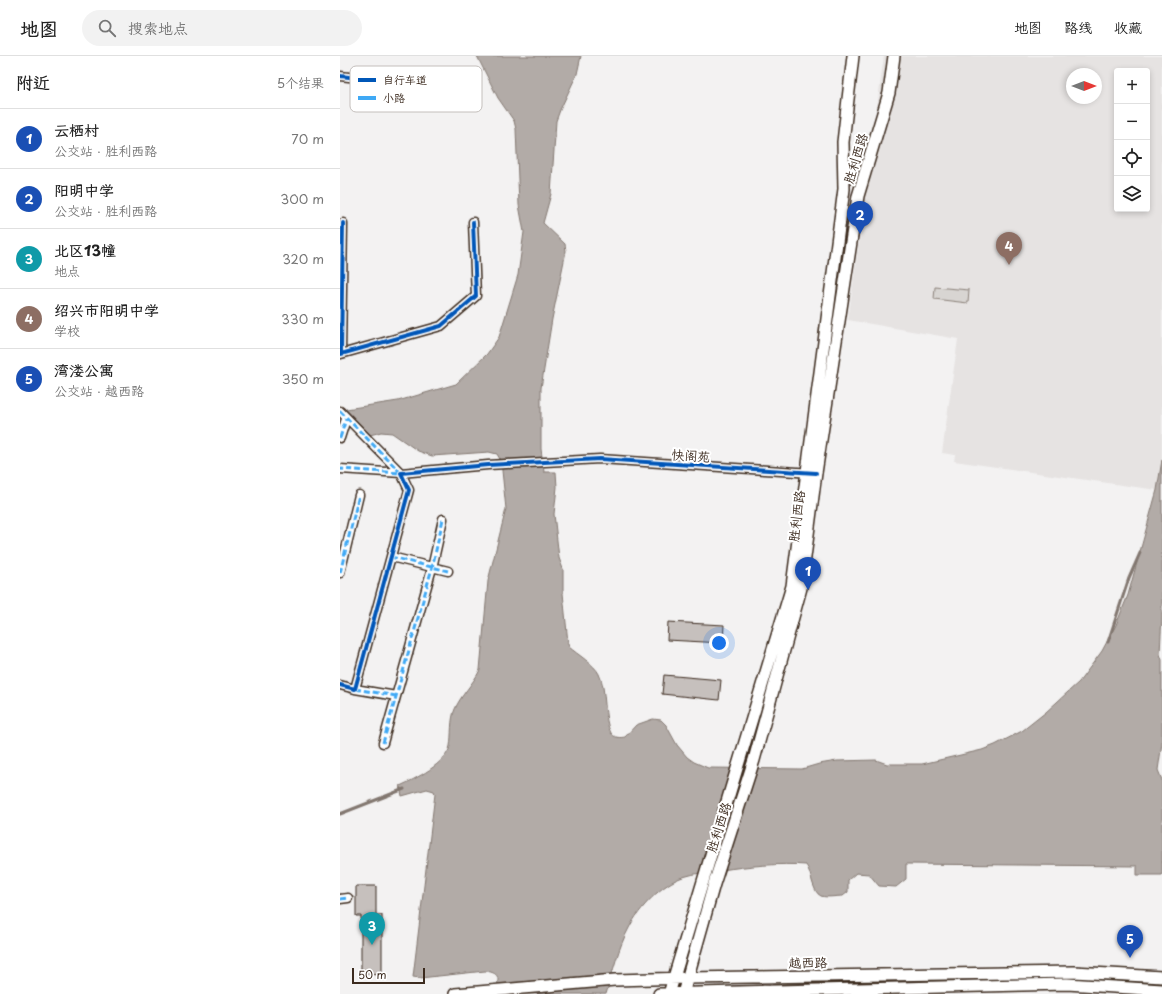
<!DOCTYPE html>
<html lang="zh">
<head>
<meta charset="utf-8">
<style>
  :root { --surface:#fff; --page:#f2f2f2; --text:#222; --muted:#767676; --line:#e0e0e0; --accent:#2563eb }
  body { margin:0; font-family:"Playpen Sans","LXGW WenKai TC",sans-serif; background:var(--page); color:var(--text) }
  .controls { position:absolute; right:12px; top:12px; display:grid; overflow:hidden; border-radius:4px; box-shadow:0 2px 6px #0003 }
  .controls button { width:36px; height:36px; display:grid; place-items:center; padding:0; border:0; border-bottom:1px solid var(--line); background:var(--surface); color:var(--text); font:20px sans-serif }
  .compass { position:absolute; left:726px; top:12px; width:36px; height:36px; border-radius:50%; background:var(--surface); box-shadow:0 2px 6px #0003; rotate:90deg }
  .scale { position:absolute; left:12px; bottom:10px; width:73px; box-sizing:border-box; padding-left:4px; border:2px solid #3b2a1e; border-top:0; font-size:11px; line-height:14px; white-space:nowrap; color:#3b2a1e; -webkit-text-stroke:3px #fff; paint-order:stroke }
  .you { position:absolute; left:379px; top:587px; width:14px; height:14px; margin:-10px; border:3px solid #fff; border-radius:50%; background:#1a73e8; box-shadow:0 0 0 6px #1a73e833 }
  .badge { display:grid; place-items:center; width:26px; height:26px; border-radius:50%; background:var(--accent); color:#fff; font-size:13px; font-weight:700 }
  .pin { position:absolute; translate:-50% -33px; filter:drop-shadow(0 1px 2px #0008) }
  .pin::after { content:''; position:absolute; top:21px; width:14px; height:12px; background:inherit; clip-path:polygon(0 0,100% 0,50% 100%) }
  .list { margin:0; padding:0; list-style:none }
  h2 { display:flex; justify-content:space-between; align-items:center; height:52px; margin:0; padding:0 16px; font-size:17px }
  h2 small { font-size:13px; font-weight:400; color:var(--muted) }
  .list li { display:grid; grid-template-columns:26px 1fr auto; gap:12px; align-items:center; box-sizing:border-box; height:60px; padding:0 16px; border-top:1px solid var(--line) }
  .list b { display:block; font-size:15px; white-space:nowrap }
  .list p { margin:0; font-size:13px; white-space:nowrap; color:var(--muted) }
  .list em { font-size:13px; font-style:normal; color:var(--muted) }
  .icon { flex:none; width:22px; height:22px; fill:none; stroke:currentColor; stroke-width:2; stroke-linecap:round; stroke-linejoin:round }
  .map { position:relative; flex:none; width:822px; height:938px; overflow:hidden }
  header { display:flex; align-items:center; gap:24px; box-sizing:border-box; height:56px; padding:0 20px; background:var(--surface); border-bottom:1px solid var(--line) }
  header strong { font-size:19px }
  nav { display:flex; gap:22px; margin-inline-start:auto; font-size:14px }
  .search { width:280px; height:36px; background:var(--page); display:flex; align-items:center; gap:10px; box-sizing:border-box; padding:0 14px; border-radius:22px; color:var(--muted); font-size:15px }
  main { display:flex }
  aside { flex:1; background:var(--surface) }
  .map>svg:first-child { display:block }
</style>
</head>
<body>
<header>
<strong>地图</strong>
<div class="search"><svg class="icon" aria-label="search" viewBox="0 0 24 24"><circle cx="10" cy="10" r="6"/><path d="M15 15l6 6"/></svg>搜索地点</div>
<nav><a>地图</a><a>路线</a><a>收藏</a></nav>
</header>
<main>
<aside>
<h2>附近<small>5个结果</small></h2>
<ul class="list">
<li><span class="badge" style="background:#1a4fb4">1</span><div><b>云栖村</b><p>公交站 · 胜利西路</p></div><em>70 m</em></li>
<li><span class="badge" style="background:#1a4fb4">2</span><div><b>阳明中学</b><p>公交站 · 胜利西路</p></div><em>300 m</em></li>
<li><span class="badge" style="background:#0f9aa8">3</span><div><b>北区13幢</b><p>地点</p></div><em>320 m</em></li>
<li><span class="badge" style="background:#8d6e63">4</span><div><b>绍兴市阳明中学</b><p>学校</p></div><em>330 m</em></li>
<li><span class="badge" style="background:#1a4fb4">5</span><div><b>湾溇公寓</b><p>公交站 · 越西路</p></div><em>350 m</em></li>
</ul>
</aside>
<div class="map">
<svg width="822" height="938" viewBox="0 0 822 938">
  <rect width="100%" height="100%" fill="#f3f2f2"/>
  <filter id="ink" filterUnits="userSpaceOnUse"><feTurbulence type="fractalNoise" baseFrequency=".025" numOctaves="2"/><feDisplacementMap in="SourceGraphic" scale="8" xChannelSelector="R" yChannelSelector="G"/><feConvolveMatrix kernelMatrix="1 2 1 2 8 2 1 2 1" color-interpolation-filters="sRGB"/></filter>
  <g filter="url(#ink)">
    <path fill="#e6e3e2" fill-rule="evenodd" d="M544 0H822V404L817 434 614 405 615 399 602 397 618 283 508 264ZM777 15H807V153H777ZM732 18H756V42H732Z"/>
    <path fill="#d8d5d2" stroke="#8a8078" d="M595 231 629 234 628 247 594 243Z"/>
    <path fill="#b2aba7" stroke="#827770" d="M137 0H241L237 18 220 54 216 65 211 138 203 167 225 188 226 195 212 263 201 332V393L204 416H216L217 431 214 458 219 502 223 513V537L228 587 229 591C237 598 255 609 259 618 267 634 263 663 271 677 274 682 280 682 285 681L296 669 313 663 321 664 326 669 337 689 347 701 354 706 368 712 462 713 479 708 497 705 536 704 547 708H582L642 694 655 689 682 675 706 656 739 626 762 595 776 569 788 539 817 434 822 404V558L820 598 822 604V687L818 714 822 724V819H797V810L566 808V823L556 831 539 830 529 818 516 817 508 824V836L503 840C497 840 487 842 481 840 472 836 472 817 466 809 440 807 407 810 382 814 369 816 355 817 343 821 322 828 299 852 289 872 278 892 273 916 266 938H155C158 925 163 917 145 915L80 922 73 921 95 738 94 735 87 733 62 740 60 730C75 723 107 707 110 690 112 679 110 664 115 653 121 639 133 628 140 614L148 525 166 453 161 405 157 398 149 396 92 400 78 395 52 377 41 376 30 379 6 353 58 345 116 328 147 298 159 281 178 219 184 176 179 149 176 73 174 65 158 42Z"/>
    <g fill="none" stroke-linecap="round" stroke-linejoin="round">
      <path stroke="#827770" stroke-width="3" d="M768 586 789 522 800 497
        M0 758 64 733"/>
    </g>
    <path fill="#c6c0bd" stroke="#3b2a1e" d="M328 566 384 569 383 587 327 584Z
      M324 619 381 624 379 644 322 638Z
      M16 830H36V859H42V919L21 918V860H16Z"/>
    <g fill="none" stroke-linecap="round" stroke-linejoin="round">
      <g stroke="#3b2a1e" stroke-width="11">
        <path id="minor" d="M0 20 54 26
          M3 167 1 298 101 270 136 240 133 166
          M0 355 61 417 0 413
          M0 382 6 363
          M51 501 108 515
          M0 517 19 439
          M0 629 15 633 69 434 61 417 148 409 260 403 472 417
          M15 633 56 640
          M43 687 92 512 103 463
          M0 843 8 842"/>
      </g>
      <g stroke="#3b2a1e" stroke-width="14">
        <path id="secondary" d="M115 938 275 924 348 922 734 916 822 921
          M319 938 727 928 822 934
          M329 938 452 530 504 133 503 86 513 0
          M343 938 374 828 414 704 461 532 476 417 518 140 549 37 554 0"/>
      </g>
      <use href="#minor" stroke="#fff" stroke-width="8"/>
      <use href="#secondary" stroke="#fff" stroke-width="11"/>
      <path stroke="#3fa9f5" stroke-width="3" stroke-dasharray="6 3" stroke-linecap="butt" d="M0 355 61 417 0 413
        M0 382 6 363
        M51 501 108 515
        M0 517 19 439
        M15 633 56 640
        M43 687 92 512 103 463
        M0 843 8 842"/>
      <g stroke="#fff" stroke-width="6">
        <path id="cycleway" d="M0 20 54 26
          M3 167 1 298 101 270 136 240 133 166
          M0 629 15 633 69 434 61 417 148 409 260 403 476 417"/>
      </g>
      <use href="#cycleway" stroke="#0057b8" stroke-width="4"/>
    </g>
  </g>
  <g text-anchor="middle" dominant-baseline="central" stroke-width="4" stroke-linejoin="round" paint-order="stroke">
    <g font-size="13" fill="#3b2a1e" stroke="#fff">
      <text transform="translate(515 102) rotate(-73)">胜利西路</text>
      <text transform="translate(351 399) rotate(4)">快阁苑</text>
      <text transform="translate(456 460) rotate(-83)">胜利西路</text>
      <text transform="translate(378 771) rotate(-72)">胜利西路</text>
      <text transform="translate(468 906) rotate(-1)">越西路</text>
    </g>
  </g>
  <rect x="10" y="10" width="132" height="46" rx="6" fill="#fff" stroke="#c4bfbc" stroke-width="1"/>
  <rect x="18" y="22" width="18" height="4" fill="#0057b8"/>
  <rect x="18" y="40" width="18" height="4" fill="#3fa9f5"/>
  <g font-size="11" fill="#3b2a1e">
    <text x="43" y="28">自行车道</text>
    <text x="43" y="46">小路</text>
  </g>
</svg>
<div class="controls">
<button>+</button>
<button>−</button>
<button><svg class="icon" aria-label="locate" viewBox="0 0 24 24"><circle cx="12" cy="12" r="6"/><path d="M12 2v4M12 18v4M2 12h4M18 12h4"/></svg></button>
<button><svg class="icon" aria-label="layers" viewBox="0 0 24 24"><path d="M12 4l9 5-9 5-9-5zM3 14l9 5 9-5"/></svg></button>
</div>
<svg class="compass" viewBox="-18 -18 36 36"><path d="M0-13l5 13h-10z" fill="#e53935"/><path d="M0 13l5-13h-10z" fill="#767676"/></svg>
<div class="scale">50 m</div>
<div class="you"></div>
<div class="pin badge" style="left:468px;top:534px;background:#1a4fb4">1</div>
<div class="pin badge" style="left:520px;top:178px;background:#1a4fb4">2</div>
<div class="pin badge" style="left:32px;top:889px;background:#0f9aa8">3</div>
<div class="pin badge" style="left:669px;top:209px;background:#8d6e63">4</div>
<div class="pin badge" style="left:790px;top:902px;background:#1a4fb4">5</div>
</div>
</main>
</body>
</html>
